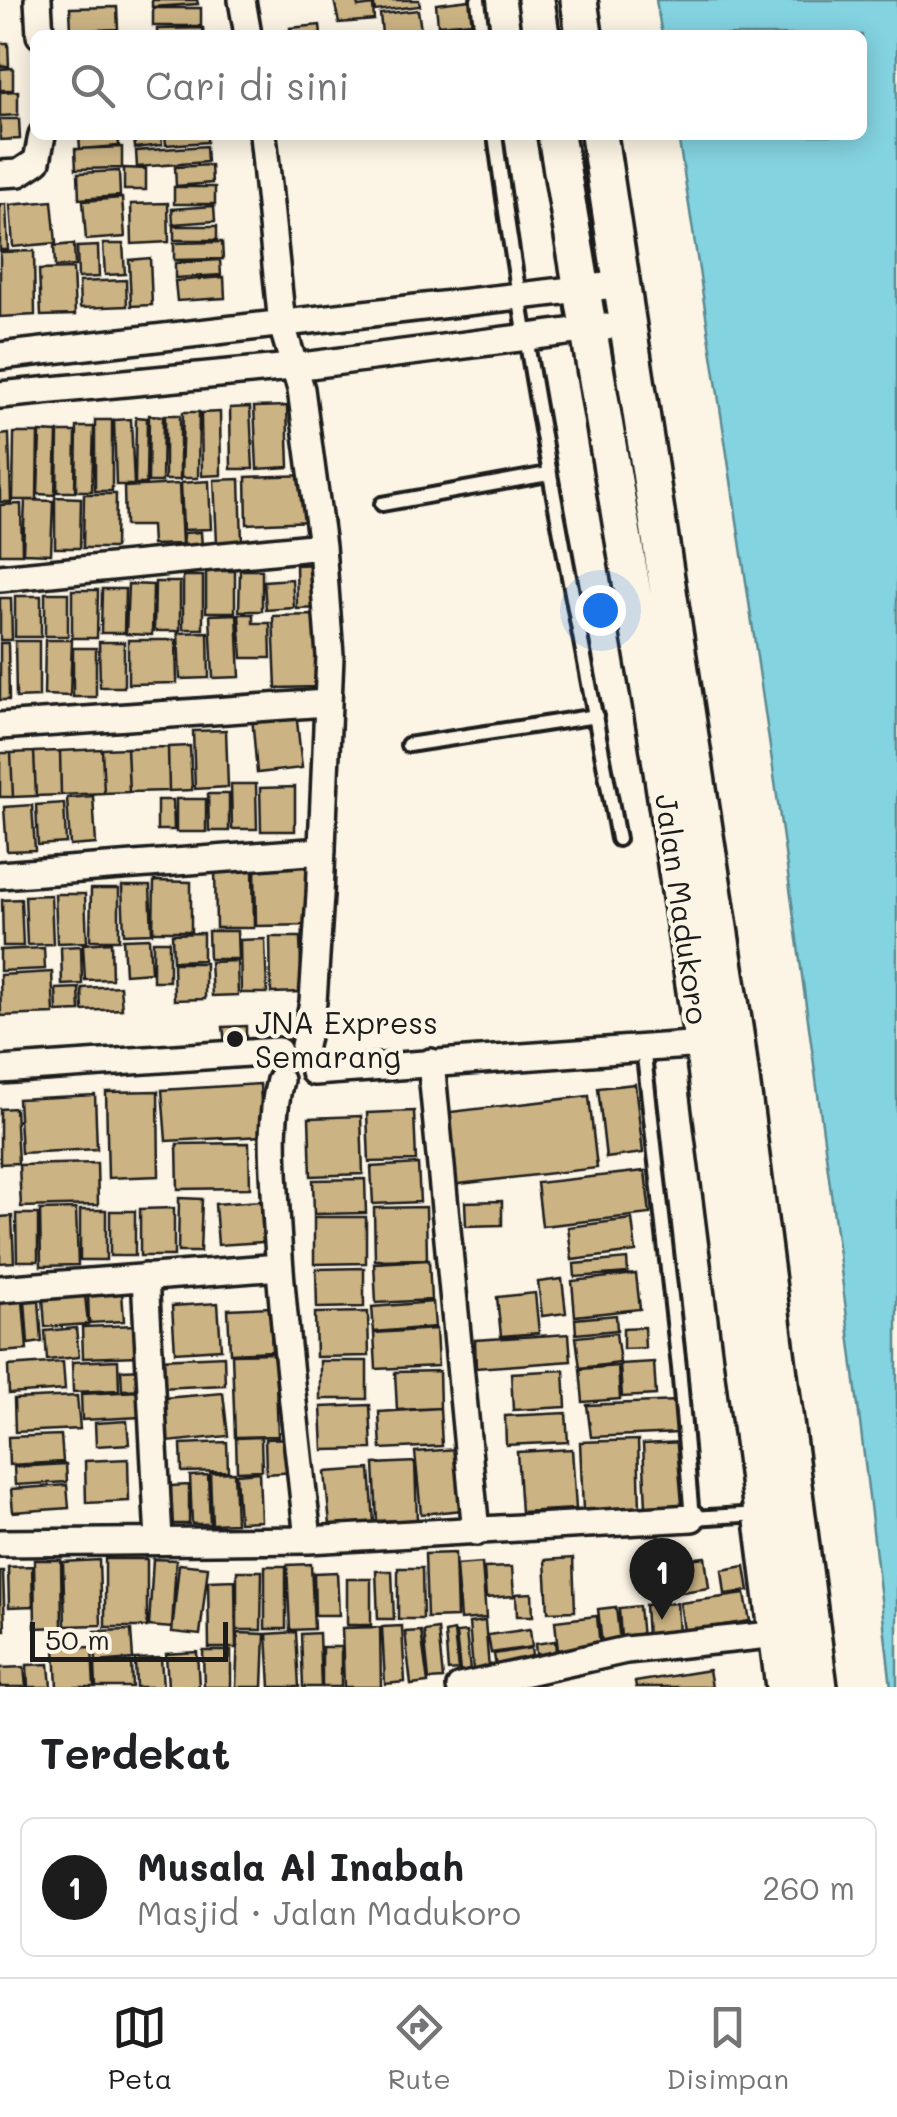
<!DOCTYPE html>
<html lang="id">
<head>
<meta charset="utf-8">
<style>
  :root { --surface:#fff; --page:#f6f6f6; --text:#202124; --muted:#757577; --line:#e0e0e0; --accent:#1c1c1c }
  body { margin:0; font-family:Mali,sans-serif; background:var(--page); color:var(--text) }
  .scale { position:absolute; left:30px; bottom:25px; width:198px; box-sizing:border-box; padding-left:10px; border:5px solid #1c1c1c; border-top:0; font-size:28px; line-height:35px; white-space:nowrap; color:#1c1c1c; -webkit-text-stroke:8px #fcf5e5; paint-order:stroke }
  .you { position:absolute; left:600px; top:610px; width:35px; height:35px; margin:-25px; border:8px solid #fff; border-radius:50%; background:#1a73e8; box-shadow:0 0 0 15px #1a73e833 }
  .badge { display:grid; place-items:center; width:65px; height:65px; border-radius:50%; background:var(--accent); color:#fff; font-size:32px; font-weight:700 }
  .pin { position:absolute; translate:-50% -82px; filter:drop-shadow(0 2px 5px #0008) }
  .pin::after { content:''; position:absolute; top:52px; width:35px; height:30px; background:inherit; clip-path:polygon(0 0,100% 0,50% 100%) }
  .list { margin:0; padding:0; list-style:none }
  h2 { display:flex; justify-content:space-between; align-items:center; height:130px; margin:0; padding:0 40px; font-size:42px }
  h2 small { font-size:32px; font-weight:400; color:var(--muted) }
  .list li { display:grid; grid-template-columns:65px 1fr auto; gap:30px; align-items:center; box-sizing:border-box; height:140px; margin:0 20px 20px; padding:0 20px; border:2px solid var(--line); border-radius:15px }
  .list b { display:block; font-size:38px; white-space:nowrap }
  .list p { margin:0; font-size:32px; white-space:nowrap; color:var(--muted) }
  .list em { font-size:32px; font-style:normal; color:var(--muted) }
  .icon { flex:none; width:55px; height:55px; fill:none; stroke:currentColor; stroke-width:2; stroke-linecap:round; stroke-linejoin:round }
  .map { position:relative; flex:none; width:897px; height:1687px; overflow:hidden }
  .search { position:absolute; background:var(--surface); box-shadow:0 5px 25px #0003; left:30px; right:30px; top:30px; height:110px; display:flex; align-items:center; gap:25px; box-sizing:border-box; padding:0 35px; border-radius:15px; color:var(--muted); font-size:38px }
  .sheet { height:290px; background:var(--surface) }
  nav { display:flex; justify-content:space-around; align-items:center; box-sizing:border-box; height:140px; border-top:2px solid var(--line); background:var(--surface); font-size:28px; color:var(--muted) }
  nav a { display:grid; justify-items:center; gap:5px }
  nav .on { color:var(--accent) }
  .map>svg:first-child { display:block }
</style>
</head>
<body>
<div class="map">
<svg width="897" height="1687" viewBox="0 0 897 1687">
  <rect width="100%" height="100%" fill="#fcf5e5"/>
  <filter id="ink" filterUnits="userSpaceOnUse"><feTurbulence type="fractalNoise" baseFrequency=".01" numOctaves="2"/><feDisplacementMap in="SourceGraphic" scale="20" xChannelSelector="R" yChannelSelector="G"/><feConvolveMatrix kernelMatrix="1 2 1 2 8 2 1 2 1" color-interpolation-filters="sRGB"/></filter>
  <g filter="url(#ink)">
    <path fill="#84d3e1" stroke="#5a8a92" stroke-width="2.5" d="M656 0H897V1687H891C833 1168 759 651 678 135H862V35H662Z"/>
    <path fill="#cbb383" stroke="#1c1c1c" stroke-width="2.5" d="M152 0H197L198 4 152 7Z
      M334 0H357L358 7 373 5 374 20 339 23Z
      M373 0H419L420 6 375 11Z
      M470 0 472 22 438 25 436 4Z
      M117 7 118 29 71 31 70 8Z
      M153 8H201V26H153Z
      M418 10 421 30 382 34 380 14Z
      M320 25 321 35H290V28Z
      M474 25 475 35H444L443 28Z
      M203 28 204 35H157V29Z
      M0 43H8L9 66H0Z
      M13 68V90H0V69Z
      M18 91V115L0 116V92Z
      M0 119H19L20 139 0 140Z
      M79 135H118L119 146 80 149Z
      M134 135H161L162 145 135 148Z
      M165 135H207V142L166 145Z
      M206 146 207 162 137 167 136 151Z
      M122 147V168L76 169 75 149Z
      M211 165 212 183 176 186 175 167Z
      M124 168 146 169V190H124Z
      M119 171 120 196 79 199 78 173Z
      M174 187H215V204H174Z
      M122 198 125 237 86 240 83 201Z
      M52 201 56 243 13 247 10 205Z
      M168 203 169 242 132 244 131 204Z
      M6 204 8 250H0V205Z
      M214 206 215 221 173 224 172 209Z
      M174 226H217V240H174Z
      M222 242 223 259 174 260V243Z
      M74 244 75 266 55 267 54 246Z
      M103 244H123L125 274 105 275Z
      M98 246 99 277 78 278 77 247Z
      M34 251 35 315 0 317V252Z
      M150 258 152 305 131 306 129 260Z
      M220 260 221 275 175 278V263Z
      M73 269 75 315 41 316 39 270Z
      M224 277 225 298 177 301 175 281Z
      M126 280 127 306 80 308 79 282Z
      M287 406 289 467 257 469 254 407Z
      M250 407 253 469H231L230 408Z
      M183 412H199L198 478H181Z
      M220 412 221 475 202 476 201 413Z
      M149 415 163 416 162 482H148Z
      M165 415H180V480H165Z
      M136 417 147 418 146 484H135Z
      M131 419 134 485H116L114 420Z
      M95 420H112V491H95Z
      M77 427H94L92 491H76Z
      M40 432 57 433 55 495 38 494Z
      M58 432H76L75 492H57Z
      M14 433H38L37 500H13Z
      M9 434 11 502H0V435Z
      M310 475 311 521 247 524 246 477Z
      M240 479 242 542 217 543 214 480Z
      M209 481 211 529 183 530 181 483Z
      M179 484 182 544 152 545 151 526H125L124 487Z
      M84 494H116L115 548H83Z
      M55 497 81 498 80 548H55Z
      M25 500 53 501 51 554 23 553Z
      M21 504 22 554H0V505Z
      M201 532 202 547 184 548 183 533Z
      M320 564 321 608 297 609 296 565Z
      M240 570H262V611H239Z
      M206 571H235V612H206Z
      M183 576H203V629H183Z
      M292 579 294 608 266 610 264 581Z
      M155 582H180V631H154Z
      M128 584 153 585 152 635 126 634Z
      M102 589H125L124 633H101Z
      M72 590H98L97 638H72Z
      M45 593H68V636H45Z
      M15 596H41V637H15Z
      M0 598H11L12 640H0Z
      M237 614 240 677 213 678 210 615Z
      M239 614H253V623H270L271 658H242Z
      M316 615 319 687 276 688 273 616Z
      M208 632 209 678 180 679 178 633Z
      M45 640H72L70 696 44 695Z
      M128 640H176L177 683 128 684Z
      M15 641H39V697L16 698Z
      M99 642H124V687H100Z
      M0 643H8L9 700H0Z
      M73 648H96V697H73Z
      M296 711 302 768 257 773 252 716Z
      M226 730 228 787 195 789 193 731Z
      M190 746 192 790 169 791 168 747Z
      M168 747 169 791 129 792 127 748Z
      M127 748 129 792 104 793 102 749Z
      M102 749 104 793 61 795 60 751Z
      M60 751 61 795 36 796 34 752Z
      M34 752 36 796 13 797 11 753Z
      M0 753H11L13 797H0Z
      M231 784H256L257 829H232Z
      M295 787V831H261L260 788Z
      M208 794H229V831H209Z
      M93 796 96 844 70 846 67 798Z
      M176 799H206V832H176Z
      M157 800H173L174 830H157Z
      M64 803 66 843 38 845 36 805Z
      M32 805 35 850 7 851 4 807Z
      M314 864 316 925 256 926 255 865Z
      M215 867H253L254 928H216Z
      M154 881 191 882V931H153Z
      M122 886H150L152 933 124 934Z
      M91 889H119V940H90Z
      M55 894H85L87 942 57 943Z
      M51 895 53 944 27 945 25 896Z
      M21 899 23 946H3L2 900Z
      M208 931H237L238 959H209Z
      M203 933V960L173 961 172 934Z
      M270 937H300L302 992 271 993Z
      M149 938 151 972 125 974 123 939Z
      M265 939 267 993H241L240 940Z
      M153 941H169V981H153Z
      M111 942 112 979 85 980 83 944Z
      M81 946 82 984 62 985 61 947Z
      M44 948 45 969 0 971V950Z
      M237 961 238 995 212 996 210 962Z
      M173 963H205V999L174 1000Z
      M52 972 54 1014 1 1016 0 975Z
      M120 986 122 1009 83 1011 82 988Z
      M79 988 80 1011 57 1012 56 989Z
      M246 1026V1050L226 1051 223 1027Z
      M260 1084 263 1136 166 1141 162 1090Z
      M635 1084 643 1153 606 1158 598 1088Z
      M158 1091 159 1176 108 1178 106 1092Z
      M95 1095 97 1149 21 1153 18 1099Z
      M589 1096 597 1168 450 1185 442 1113Z
      M15 1108 18 1163 0 1164V1109Z
      M414 1111 416 1161 369 1162 367 1113Z
      M361 1116 363 1174 311 1176 309 1118Z
      M249 1143 250 1188 178 1189 177 1144Z
      M97 1163 98 1205 21 1207 19 1165Z
      M418 1164 420 1202 373 1204 371 1167Z
      M645 1171 650 1214 542 1226 537 1183Z
      M365 1179 366 1213 314 1214 313 1180Z
      M179 1198 202 1199 200 1252H178Z
      M261 1201 263 1242 218 1245 215 1204Z
      M502 1201V1225L466 1226 465 1202Z
      M426 1207 427 1259 375 1260 374 1208Z
      M174 1208V1256H140V1209Z
      M76 1209 78 1265 41 1266 40 1210Z
      M80 1210H106V1260H80Z
      M110 1211H135V1256H110Z
      M16 1214H38V1261H17Z
      M12 1216 14 1262 0 1263V1217Z
      M314 1217H366V1263L314 1264Z
      M632 1219 636 1252 572 1260 568 1227Z
      M627 1259 628 1273 575 1277 574 1264Z
      M429 1260 431 1300 376 1303 374 1263Z
      M364 1268V1307L317 1308 316 1269Z
      M636 1274 640 1309 575 1316 572 1281Z
      M562 1279 566 1313 542 1316 538 1282Z
      M122 1292 124 1321 89 1323 88 1293Z
      M535 1293 539 1333 501 1336 497 1297Z
      M85 1295 88 1324 45 1327 43 1298Z
      M25 1300H39L42 1342 28 1344Z
      M23 1301 27 1350 0 1352V1303Z
      M433 1302 435 1327 374 1332 372 1307Z
      M218 1303 221 1349 175 1352 172 1306Z
      M270 1307 272 1351 230 1353 228 1309Z
      M368 1312 369 1356 316 1357 315 1313Z
      M616 1315 617 1330 576 1334 575 1319Z
      M138 1325 139 1356 83 1358 82 1327Z
      M644 1327 645 1348 623 1349V1328Z
      M76 1328 79 1357 47 1360 45 1331Z
      M436 1329 438 1366 376 1369 374 1333Z
      M616 1333 620 1363 580 1368 576 1337Z
      M569 1334 571 1361 476 1368 475 1340Z
      M275 1353 278 1436 235 1437 232 1354Z
      M224 1356 225 1385 159 1388V1359Z
      M118 1360 119 1390 73 1392 72 1362Z
      M320 1361H367V1399H320Z
      M63 1362 65 1390 9 1394 8 1366Z
      M654 1362 656 1395 622 1397 620 1364Z
      M618 1366 620 1399 583 1402 580 1369Z
      M145 1369 146 1389 122 1390 121 1370Z
      M564 1370 566 1407 513 1410 511 1373Z
      M439 1371 440 1408 397 1410 395 1372Z
      M140 1391 141 1417 82 1420 81 1394Z
      M223 1393 228 1436 168 1442 164 1398Z
      M77 1396 80 1429 15 1432 14 1399Z
      M677 1401 678 1433 591 1437 587 1405Z
      M370 1405 372 1449 323 1450 321 1407Z
      M440 1408 442 1446 381 1449 379 1412Z
      M566 1413 568 1442 506 1445 505 1416Z
      M127 1421 129 1444 96 1446 95 1423Z
      M61 1435 63 1462 9 1465 8 1437Z
      M261 1437 262 1470 237 1471 236 1438Z
      M294 1438 295 1472 266 1474 265 1439Z
      M638 1440 640 1509 583 1510 580 1442Z
      M227 1442 228 1471 182 1472 181 1444Z
      M682 1442 685 1505 646 1507 643 1444Z
      M457 1449 463 1510 421 1514 415 1452Z
      M572 1449 576 1509 521 1512 517 1452Z
      M128 1459 129 1501 86 1503 85 1461Z
      M415 1462 417 1520 377 1521 374 1464Z
      M66 1464 67 1482 15 1485 14 1467Z
      M370 1469 374 1522 330 1525 325 1472Z
      M234 1472 236 1523 212 1524 210 1473Z
      M259 1472 261 1521 239 1522 236 1474Z
      M208 1475 210 1524H192L190 1476Z
      M67 1485 69 1508 13 1512 11 1489Z
      M189 1485V1524H171V1486Z
      M455 1553 457 1617 427 1618 425 1554Z
      M705 1557 709 1588 669 1594 665 1562Z
      M573 1558 575 1611 548 1612 545 1560Z
      M105 1559H147V1627H105Z
      M153 1559 176 1560 172 1628 149 1626Z
      M34 1560H61L62 1627 35 1628Z
      M99 1560 101 1625 65 1626 63 1562Z
      M482 1563 486 1618 460 1620 456 1565Z
      M179 1564 208 1567 200 1635 172 1632Z
      M311 1564 314 1629 290 1630 287 1565Z
      M32 1566 33 1606 9 1607 8 1567Z
      M265 1566H286V1629H265Z
      M745 1566 749 1591 725 1594 722 1570Z
      M512 1567 514 1596 486 1598 484 1568Z
      M398 1568H422L423 1619H398Z
      M0 1571H3L5 1630H0Z
      M237 1571H262L261 1630H237Z
      M376 1571H392L394 1619H378Z
      M337 1572 339 1615H315L314 1573Z
      M347 1579H371V1625H347Z
      M235 1580 236 1648H209L208 1581Z
      M532 1593 533 1616H517L516 1594Z
      M745 1594 750 1621 684 1631 680 1603Z
      M677 1603 679 1634 647 1637 645 1605Z
      M639 1606 642 1638 621 1639 619 1608Z
      M616 1607 620 1642 602 1644 598 1609Z
      M597 1616 600 1647 558 1651 555 1621Z
      M485 1621 489 1669 473 1670 469 1623Z
      M402 1626 405 1682 385 1684 382 1627Z
      M380 1627 381 1687H344L342 1628Z
      M438 1629 443 1679 429 1680 424 1631Z
      M530 1629 532 1647 491 1653 488 1635Z
      M131 1630 133 1659 96 1662 95 1631Z
      M421 1631 428 1683 411 1685 405 1632Z
      M454 1631 458 1670 448 1671 445 1633Z
      M296 1632 299 1687H270L267 1634Z
      M466 1632 470 1671 460 1672 456 1633Z
      M238 1633 265 1634 263 1687H236Z
      M319 1633 321 1687H303L301 1634Z
      M555 1641 557 1660 537 1663 535 1644Z
      M92 1647 94 1687H57L55 1648Z
      M322 1647H341V1687H322Z
      M531 1648 533 1662 496 1667 494 1654Z
      M203 1651H231V1687H204Z
      M197 1652 199 1687H168L166 1654Z
      M161 1658 163 1687H136L135 1659Z
      M131 1662 132 1687H96L95 1664Z
      M49 1664 51 1687H28L27 1665Z
      M24 1667 26 1687H0V1668Z
      M709 1670 712 1687H636L635 1682Z"/>
    <g fill="none" stroke-linecap="round" stroke-linejoin="round">
      <g stroke="#1c1c1c" stroke-width="20">
        <path id="lane" d="M478 0 482 35
          M495 135C527 371 575 604 618 839
          M382 504 548 474
          M408 745 596 716
          M643 1047 679 1367 692 1518 759 1514"/>
      </g>
      <g stroke="#1c1c1c" stroke-width="32">
        <path id="street" d="M38 0 40 35
          M242 0 248 35
          M263 135 282 325 301 389 322 546 330 656 320 895 313 1002 304 1046
          M0 174 19 173 37 161 42 135
          M0 356 623 284
          M0 395 302 366 606 327
          M0 578 322 546
          M0 726 326 703
          M0 875 322 851
          M431 1062 476 1532
          M0 1070 278 1051
          M314 1072 717 1043
          M280 1080C269 1123 274 1166 276 1210 282 1321 297 1431 308 1540
          M145 1277 159 1540
          M0 1289 279 1267
          M0 1543 308 1540 692 1518
          M460 1687 626 1650 790 1633"/>
      </g>
      <g stroke="#1c1c1c" stroke-width="42">
        <path id="secondary" d="M536 0 541 35
          M579 0 584 35
          M556 135 656 731 703 1044 784 1687
          M599 135 736 1040 819 1687"/>
      </g>
      <use href="#lane" stroke="#fcf5e5" stroke-width="12"/>
      <use href="#street" stroke="#fcf5e5" stroke-width="25"/>
      <use href="#secondary" stroke="#fcf5e5" stroke-width="35"/>
    </g>
  </g>
  <circle fill="#1c1c1c" stroke="#fcf5e5" stroke-width="4" cx="235" cy="1039" r="10"/>
  <g text-anchor="middle" dominant-baseline="central" stroke-width="9" stroke-linejoin="round" paint-order="stroke">
    <g font-size="30" fill="#1c1c1c" stroke="#fcf5e5">
      <text transform="translate(683 909) rotate(82)">Jalan Madukoro</text>
    </g>
    <g font-size="30" fill="#1c1c1c" stroke="#fcf5e5" text-anchor="start">
      <text x="255" y="1022">JNA Express<tspan x="255" dy="34">Semarang</tspan></text>
    </g>
  </g>
</svg>
<div class="scale">50 m</div>
<div class="you"></div>
<div class="pin badge" style="left:662px;top:1620px">1</div>
<div class="search"><svg class="icon" aria-label="search" viewBox="0 0 24 24"><circle cx="10" cy="10" r="6"/><path d="M15 15l6 6"/></svg>Cari di sini</div>
</div>
<section class="sheet">
<h2>Terdekat<small></small></h2>
<ul class="list">
<li><span class="badge">1</span><div><b>Musala Al Inabah</b><p>Masjid · Jalan Madukoro</p></div><em>260 m</em></li>
</ul>
</section>
<nav>
<a class="on"><svg class="icon" aria-label="map" viewBox="0 0 24 24"><path d="M3 6l6-2 6 2 6-2v14l-6 2-6-2-6 2zM9 4v14M15 6v14"/></svg>Peta</a>
<a><svg class="icon" aria-label="directions" viewBox="0 0 24 24"><path d="M12 3l9 9-9 9-9-9zM9 14v-3h6M13 9l2 2-2 2"/></svg>Rute</a>
<a><svg class="icon" aria-label="saved" viewBox="0 0 24 24"><path d="M7 4h10v16l-5-4-5 4z"/></svg>Disimpan</a>
</nav>
</body>
</html>
